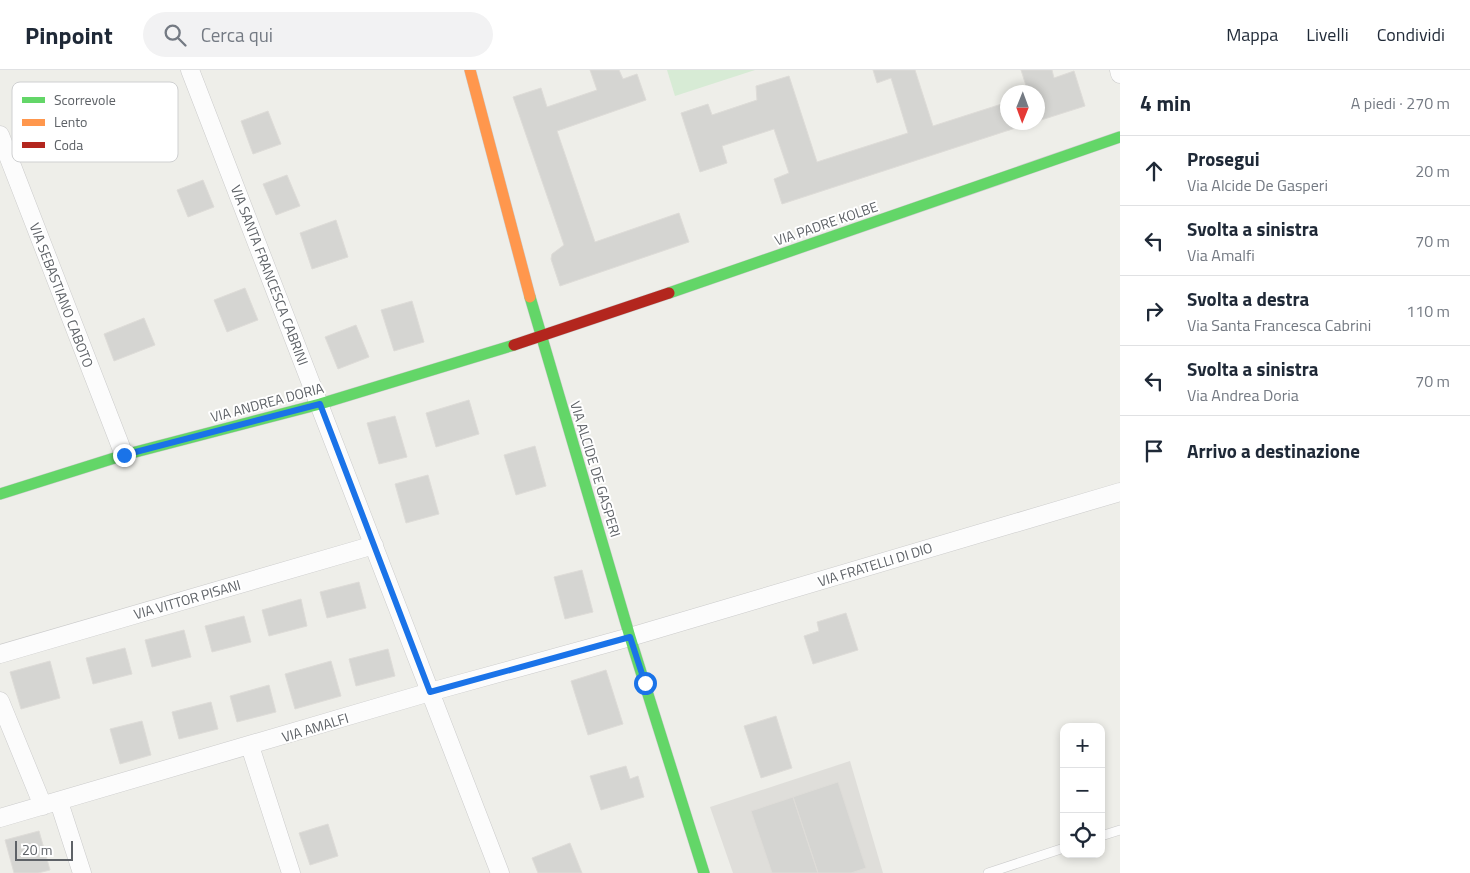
<!DOCTYPE html>
<html lang="it">
<head>
<meta charset="utf-8">
<style>
  :root { --surface:#fff; --page:#f2f2f3; --text:#1f2937; --muted:#747a83; --line:#e0e1e3 }
  body { margin:0; font-family:"Titillium Web",sans-serif; background:var(--page); color:var(--text) }
  .controls { position:absolute; right:15px; bottom:15px; display:grid; overflow:hidden; border-radius:10px; box-shadow:0 2px 8px #0003 }
  .controls button { width:45px; height:45px; display:grid; place-items:center; padding:0; border:0; border-bottom:1px solid var(--line); background:var(--surface); color:var(--text); font:25px sans-serif }
  .compass { position:absolute; left:1000px; top:15px; width:45px; height:45px; border-radius:50%; background:var(--surface); box-shadow:0 2px 8px #0003; rotate:181deg }
  .scale { position:absolute; left:15px; bottom:12px; width:58px; box-sizing:border-box; padding-left:5px; border:2px solid #5e6267; border-top:0; font-size:14px; line-height:18px; white-space:nowrap; color:#5e6267; -webkit-text-stroke:4px #fff; paint-order:stroke }
  .stop { position:absolute; width:15px; height:15px; margin:-11px; border:4px solid #1a73e8; border-radius:50%; background:#fff }
  .stop.end { background:#1a73e8; border-color:#fff; box-shadow:0 1px 5px #0008 }
  .list { margin:0; padding:0; list-style:none }
  h2 { display:flex; justify-content:space-between; align-items:center; height:65px; margin:0; padding:0 20px; font-size:21px }
  h2 small { font-size:16px; font-weight:400; color:var(--muted) }
  .list li { display:grid; grid-template-columns:32px 1fr auto; gap:15px; align-items:center; box-sizing:border-box; height:70px; padding:0 20px; border-top:1px solid var(--line) }
  .list b { display:block; font-size:19px; white-space:nowrap }
  .list p { margin:0; font-size:16px; white-space:nowrap; color:var(--muted) }
  .list em { font-size:16px; font-style:normal; color:var(--muted) }
  .icon { flex:none; width:28px; height:28px; fill:none; stroke:currentColor; stroke-width:2; stroke-linecap:round; stroke-linejoin:round }
  .map { position:relative; flex:none; width:1120px; height:803px; overflow:hidden }
  header { display:flex; align-items:center; gap:30px; box-sizing:border-box; height:70px; padding:0 25px; background:var(--surface); border-bottom:1px solid var(--line) }
  header strong { font-size:24px }
  nav { display:flex; gap:28px; margin-inline-start:auto; font-size:18px }
  .search { width:350px; height:45px; background:var(--page); display:flex; align-items:center; gap:12px; box-sizing:border-box; padding:0 18px; border-radius:28px; color:var(--muted); font-size:19px }
  main { display:flex }
  aside { flex:1; background:var(--surface) }
  .map>svg:first-child { display:block }
</style>
</head>
<body>
<header>
<strong>Pinpoint</strong>
<div class="search"><svg class="icon" aria-label="search" viewBox="0 0 24 24"><circle cx="10" cy="10" r="6"/><path d="M15 15l6 6"/></svg>Cerca qui</div>
<nav><a>Mappa</a><a>Livelli</a><a>Condividi</a></nav>
</header>
<main>
<div class="map">
<svg width="1120" height="803" viewBox="0 0 1120 803">
  <rect width="100%" height="100%" fill="#eeeee9"/>
  <path fill="#dfdeda" d="M850 691 883 803H733L710 737Z"/>
  <path fill="#d7ebd5" d="M667 0H755L675 26Z"/>
  <path fill="#d5d5d2" stroke="#dedcd8" d="M590 0H619L623 9 637 4 646 30 557 61 595 172 679 143 689 172 560 216 551 189 552 184 564 175 513 27 541 18 547 37 597 20Z
    M873 0H915L933 56 1008 32V52H1034L782 134 774 109 789 103 774 59 722 76 727 93 700 102 681 43 708 34 712 45 757 30 756 16 789 6 817 92 908 63 891 8 877 13Z
    M1021 0H1052L1054 8 1074 1 1085 36 1038 51V22H1028Z
    M268 41 281 74 253 84 241 51Z
    M287 105 300 136 276 145 263 114Z
    M203 110 214 137 188 147 177 120Z
    M336 150 348 187 312 199 300 163Z
    M245 218 258 250 227 262 214 230Z
    M412 231 424 272 394 281 381 240Z
    M144 248 155 275 114 291 104 264Z
    M356 255 369 287 338 299 325 267Z
    M469 330 479 364 436 377 426 343Z
    M395 346 407 387 379 394 367 353Z
    M535 376 546 416 516 425 504 385Z
    M428 405 439 444 406 453 395 414Z
    M582 500 593 542 565 549 554 507Z
    M359 512 366 538 327 548 320 522Z
    M301 529 307 556 269 566 262 540Z
    M846 543 858 580 813 594 804 566 819 561 817 552Z
    M244 546 251 572 212 582 205 556Z
    M184 560 191 587 152 597 145 570Z
    M125 578 132 604 93 614 86 588Z
    M388 579 395 606 356 616 349 589Z
    M50 591 60 628 21 639 10 602Z
    M331 591 341 626 295 639 285 604Z
    M606 600 623 654 588 665 571 611Z
    M269 615 276 642 237 652 230 626Z
    M211 632 218 659 179 669 172 642Z
    M776 646 792 698 761 708 744 656Z
    M142 651 151 685 120 694 110 659Z
    M626 696 630 709 638 706 644 727 601 740 590 706Z
    M838 712 866 798 851 803H818L793 727Z
    M793 727 818 803H772L751 741Z
    M328 754 338 786 310 795 299 763Z
    M39 761 50 800 38 803H14L5 770Z
    M570 773 582 803H538L532 788Z"/>
  <g fill="none" stroke-linecap="round" stroke-linejoin="round">
    <g stroke="#cbcbcb" stroke-width="10">
      <path id="lane" d="M1101 766 1120 760
        M988 803 1064 778"/>
    </g>
    <g stroke="#cbcbcb" stroke-width="19">
      <path id="street" d="M190 0 500 803
        M1119 0 1120 4
        M0 65 124 385
        M0 584 374 475
        M0 631 43 736
        M250 676 291 803
        M59 732 82 803
        M0 748 430 622 630 567 1120 422"/>
    </g>
    <g stroke="#cbcbcb" stroke-width="12">
      <path id="fast" d="M669 223 1120 67
        M530 227 630 567 704 803
        M0 424 124 385 320 334 514 275"/>
    </g>
    <g stroke="#cbcbcb" stroke-width="12">
      <path id="slow" d="M470 0 530 227"/>
    </g>
    <g stroke="#cbcbcb" stroke-width="12">
      <path id="jam" d="M514 275 669 223"/>
    </g>
    <use href="#lane" stroke="#fcfcfc" stroke-width="9"/>
    <use href="#street" stroke="#fcfcfc" stroke-width="18"/>
    <use href="#fast" stroke="#63d668" stroke-width="11"/>
    <use href="#slow" stroke="#ff974d" stroke-width="11"/>
    <use href="#jam" stroke="#b3261e" stroke-width="11"/>
  </g>
  <g fill="none" stroke-linecap="round" stroke-linejoin="round">
    <path stroke="#1a73e8" stroke-width="6" d="M124 385 320 334 430 622 630 567 645 613"/>
  </g>
  <g text-anchor="middle" dominant-baseline="central" stroke-width="4" stroke-linejoin="round" paint-order="stroke">
    <g font-size="14" fill="#5e6267" stroke="#fff">
      <text transform="translate(826 153) rotate(-19)">VIA PADRE KOLBE</text>
      <text transform="translate(270 205) rotate(69)">VIA SANTA FRANCESCA CABRINI</text>
      <text transform="translate(62 225) rotate(69)">VIA SEBASTIANO CABOTO</text>
      <text transform="translate(267 332) rotate(-15)">VIA ANDREA DORIA</text>
      <text transform="translate(596 399) rotate(73)">VIA ALCIDE DE GASPERI</text>
      <text transform="translate(875 494) rotate(-17)">VIA FRATELLI DI DIO</text>
      <text transform="translate(187 529) rotate(-16)">VIA VITTOR PISANI</text>
      <text transform="translate(315 657) rotate(-17)">VIA AMALFI</text>
    </g>
  </g>
  <rect x="12" y="12" width="166" height="80" rx="8" fill="#fff" stroke="#cfd0d1" stroke-width="1"/>
  <rect x="22" y="27" width="23" height="6" fill="#63d668"/>
  <rect x="22" y="49" width="23" height="7" fill="#ff974d"/>
  <rect x="22" y="72" width="23" height="6" fill="#b3261e"/>
  <g font-size="14" fill="#5e6267">
    <text x="54" y="35">Scorrevole</text>
    <text x="54" y="57">Lento</text>
    <text x="54" y="80">Coda</text>
  </g>
</svg>
<div class="controls">
<button>+</button>
<button>−</button>
<button><svg class="icon" aria-label="locate" viewBox="0 0 24 24"><circle cx="12" cy="12" r="6"/><path d="M12 2v4M12 18v4M2 12h4M18 12h4"/></svg></button>
</div>
<svg class="compass" viewBox="-18 -18 36 36"><path d="M0-13l5 13h-10z" fill="#e53935"/><path d="M0 13l5-13h-10z" fill="#747a83"/></svg>
<div class="scale">20 m</div>
<div class="stop" style="left:645px;top:613px"></div>
<div class="stop end" style="left:124px;top:385px"></div>
</div>
<aside>
<h2>4 min<small>A piedi · 270 m</small></h2>
<ul class="list">
<li><svg class="icon" aria-label="ahead" viewBox="0 0 24 24"><path d="M12 20V5M6 11l6-6 6 6"/></svg><div><b>Prosegui</b><p>Via Alcide De Gasperi</p></div><em>20 m</em></li>
<li><svg class="icon" aria-label="left" viewBox="0 0 24 24"><path d="M17 20v-9H6M10 6l-5 5 5 5"/></svg><div><b>Svolta a sinistra</b><p>Via Amalfi</p></div><em>70 m</em></li>
<li><svg class="icon" aria-label="right" viewBox="0 0 24 24"><path d="M7 20v-9h11M14 6l5 5-5 5"/></svg><div><b>Svolta a destra</b><p>Via Santa Francesca Cabrini</p></div><em>110 m</em></li>
<li><svg class="icon" aria-label="left" viewBox="0 0 24 24"><path d="M17 20v-9H6M10 6l-5 5 5 5"/></svg><div><b>Svolta a sinistra</b><p>Via Andrea Doria</p></div><em>70 m</em></li>
<li><svg class="icon" aria-label="arrive" viewBox="0 0 24 24"><path d="M6 21V4h12l-3 4 3 4H6"/></svg><div><b>Arrivo a destinazione</b></div></li>
</ul>
</aside>
</main>
</body>
</html>
